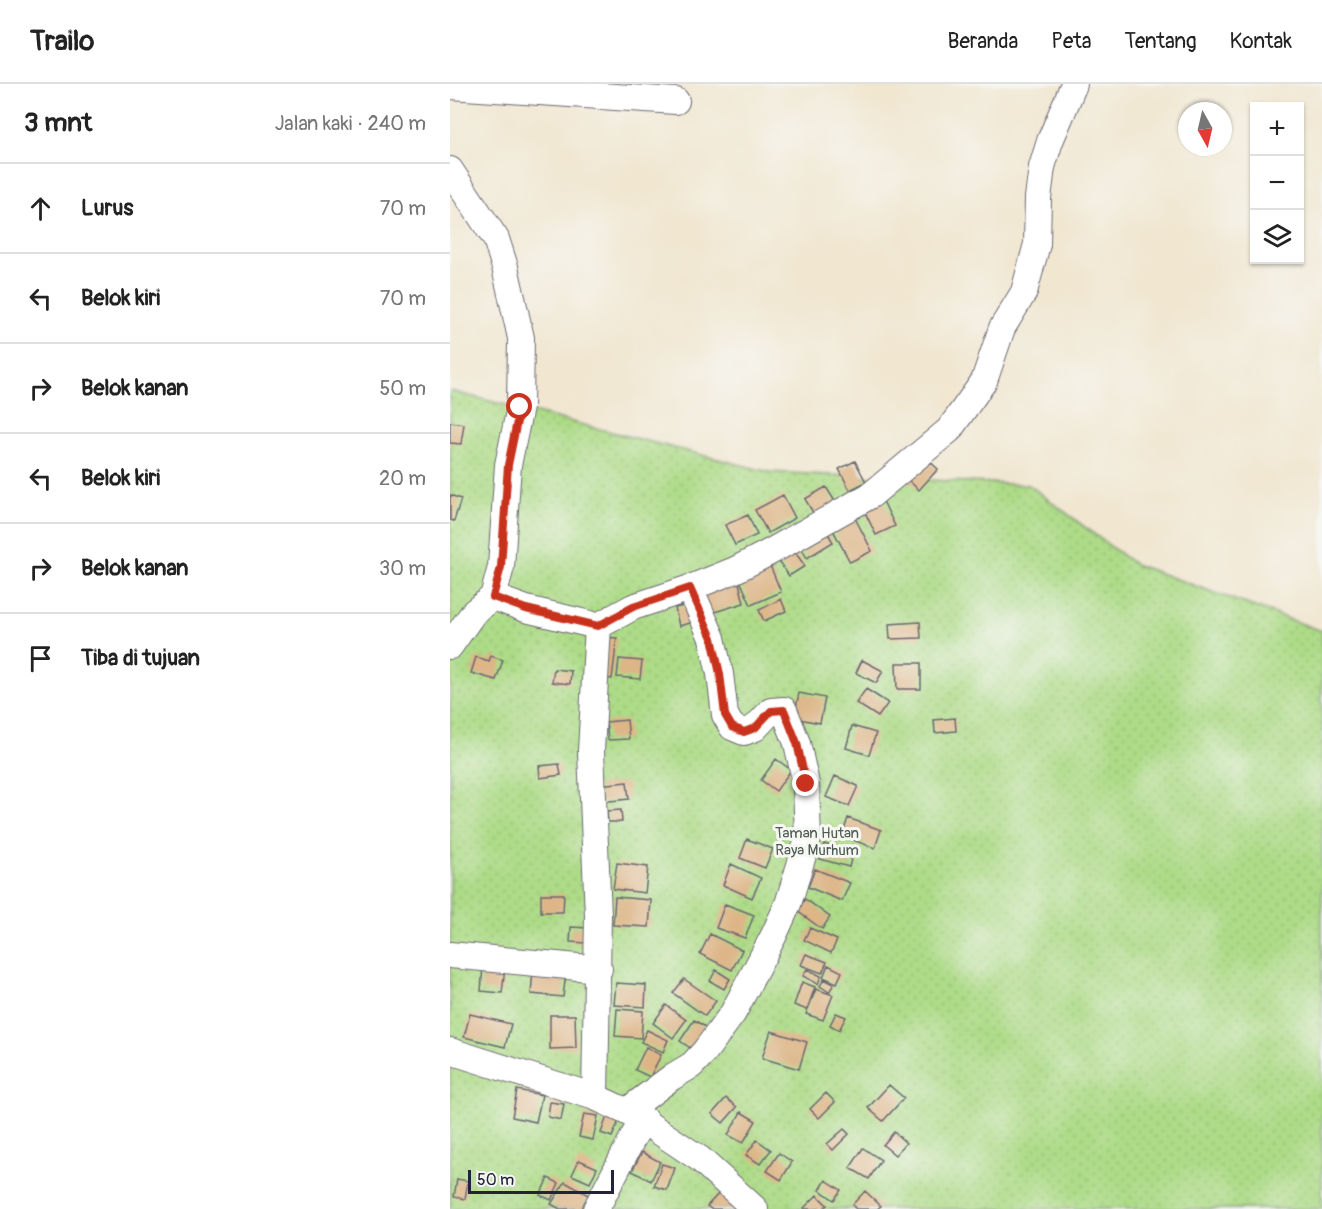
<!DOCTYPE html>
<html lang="id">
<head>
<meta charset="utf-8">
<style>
  :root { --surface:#fff; --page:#f6f6f6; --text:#222; --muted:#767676; --line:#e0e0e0 }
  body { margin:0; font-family:Pangolin,sans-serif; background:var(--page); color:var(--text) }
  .controls { position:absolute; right:18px; top:18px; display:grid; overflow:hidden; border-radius:0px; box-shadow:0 2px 4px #0004 }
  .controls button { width:54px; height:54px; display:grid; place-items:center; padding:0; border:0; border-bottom:2px solid var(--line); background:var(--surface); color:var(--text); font:30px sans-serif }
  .compass { position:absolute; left:728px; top:18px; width:54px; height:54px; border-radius:50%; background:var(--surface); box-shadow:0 2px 4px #0004; rotate:172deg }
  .scale { position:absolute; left:18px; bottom:15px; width:146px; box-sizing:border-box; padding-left:6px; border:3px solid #22223b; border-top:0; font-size:16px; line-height:21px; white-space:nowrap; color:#22223b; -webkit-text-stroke:4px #f6f6f2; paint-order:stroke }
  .stop { position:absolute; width:18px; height:18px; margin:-14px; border:4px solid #c8321e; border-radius:50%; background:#fff }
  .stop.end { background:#c8321e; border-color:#fff; box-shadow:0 2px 6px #0008 }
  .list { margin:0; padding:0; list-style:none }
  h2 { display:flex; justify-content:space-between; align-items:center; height:78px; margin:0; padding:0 24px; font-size:26px }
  h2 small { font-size:20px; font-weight:400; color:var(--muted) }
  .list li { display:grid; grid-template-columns:39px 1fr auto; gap:18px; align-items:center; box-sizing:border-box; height:90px; padding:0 24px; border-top:2px solid var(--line) }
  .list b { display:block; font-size:22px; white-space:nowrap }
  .list em { font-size:20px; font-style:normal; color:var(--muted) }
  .icon { flex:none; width:33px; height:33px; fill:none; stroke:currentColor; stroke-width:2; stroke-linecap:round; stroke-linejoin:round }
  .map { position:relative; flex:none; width:872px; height:1125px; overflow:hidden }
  header { display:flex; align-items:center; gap:36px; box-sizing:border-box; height:84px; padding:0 30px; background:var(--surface); border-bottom:2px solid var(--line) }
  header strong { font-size:28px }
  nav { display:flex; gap:33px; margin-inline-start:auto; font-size:21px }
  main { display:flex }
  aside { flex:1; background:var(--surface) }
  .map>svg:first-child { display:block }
</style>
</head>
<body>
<header>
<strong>Trailo</strong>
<nav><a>Beranda</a><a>Peta</a><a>Tentang</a><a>Kontak</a></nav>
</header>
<main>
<aside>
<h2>3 mnt<small>Jalan kaki · 240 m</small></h2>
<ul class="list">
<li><svg class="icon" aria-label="ahead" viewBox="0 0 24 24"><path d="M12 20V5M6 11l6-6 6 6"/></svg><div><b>Lurus</b></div><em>70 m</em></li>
<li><svg class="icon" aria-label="left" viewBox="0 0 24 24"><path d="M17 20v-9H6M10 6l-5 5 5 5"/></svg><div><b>Belok kiri</b></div><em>70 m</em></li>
<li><svg class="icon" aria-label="right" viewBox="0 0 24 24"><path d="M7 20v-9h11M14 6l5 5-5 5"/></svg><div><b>Belok kanan</b></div><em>50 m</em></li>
<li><svg class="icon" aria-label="left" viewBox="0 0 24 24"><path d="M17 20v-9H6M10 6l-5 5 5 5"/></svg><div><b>Belok kiri</b></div><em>20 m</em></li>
<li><svg class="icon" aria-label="right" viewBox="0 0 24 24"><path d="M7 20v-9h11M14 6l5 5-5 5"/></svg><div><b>Belok kanan</b></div><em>30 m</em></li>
<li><svg class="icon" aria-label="arrive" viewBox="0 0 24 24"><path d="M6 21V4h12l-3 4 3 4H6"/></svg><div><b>Tiba di tujuan</b></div></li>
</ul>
</aside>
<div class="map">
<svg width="872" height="1125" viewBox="0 0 872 1125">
  <defs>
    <pattern id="park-dots" width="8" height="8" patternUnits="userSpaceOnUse" patternTransform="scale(1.5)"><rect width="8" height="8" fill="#addb87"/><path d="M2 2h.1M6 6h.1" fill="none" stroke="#95bc75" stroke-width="1.8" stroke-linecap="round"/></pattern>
  </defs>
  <rect width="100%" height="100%" fill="#f6f6f2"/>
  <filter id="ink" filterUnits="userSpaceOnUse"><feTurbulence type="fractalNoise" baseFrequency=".0167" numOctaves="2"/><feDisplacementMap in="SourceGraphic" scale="12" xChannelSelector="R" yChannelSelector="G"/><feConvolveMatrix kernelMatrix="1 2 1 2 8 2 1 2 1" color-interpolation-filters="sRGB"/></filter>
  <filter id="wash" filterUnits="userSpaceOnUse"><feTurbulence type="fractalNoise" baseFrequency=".008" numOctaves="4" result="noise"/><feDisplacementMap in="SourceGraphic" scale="24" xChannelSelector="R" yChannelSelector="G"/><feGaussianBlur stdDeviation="1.35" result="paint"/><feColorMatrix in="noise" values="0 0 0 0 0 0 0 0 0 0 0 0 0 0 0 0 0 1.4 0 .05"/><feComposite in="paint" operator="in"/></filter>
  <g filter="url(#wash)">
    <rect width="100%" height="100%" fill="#f1e7d1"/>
    <path fill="url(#park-dots)" stroke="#687e61" stroke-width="1.5" d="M0 307 319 388 579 401 684 480 872 547V1125H0Z"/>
    <g id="blocks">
      <path fill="#ddb587" d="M0 338 14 340 11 360 0 359Z
        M476 374 488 385 469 406 457 395Z
        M405 377 416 398 400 406 389 385Z
        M376 403 386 419 365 432 355 415Z
        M0 411 11 415 4 437 0 436Z
        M333 411 345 434 318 449 305 426Z
        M432 415 445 442 426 451 413 424Z
        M298 431 307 451 285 461 275 441Z
        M404 432 422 467 400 478 382 444Z
        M374 443 383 458 357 474 348 458Z
        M342 464 355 482 339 492 327 475Z
        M319 479 331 508 301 521 288 492Z
        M288 495 294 519 258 530 251 506Z
        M331 515 336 527 314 537 309 526Z
        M244 520 248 537 229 542 225 524Z
        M470 538 471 554 440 555 439 540Z
        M154 553 167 554 162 595 149 594Z
        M41 572 53 576 46 596 21 589 26 573 39 577Z
        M169 575 192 577 190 595 167 593Z
        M412 576 433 587 426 599 406 589Z
        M446 579H471V605H447Z
        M104 585 121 587 120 600 102 598Z
        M416 605 438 619 428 633 406 619Z
        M349 609 375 614 370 639 344 634Z
        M505 634 506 647 485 649 484 636Z
        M177 636 179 655 158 656 156 638Z
        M402 642 426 649 419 671 396 664Z
        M326 675 341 686 326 707 311 696Z
        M109 680 111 691 90 694 89 682Z
        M385 692 408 702 399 722 376 713Z
        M177 698 179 715 150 718 148 701Z
        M171 726 172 738H158L157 727Z
        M398 734 431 746 425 764 392 752Z
        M297 755 323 765 315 784 290 774Z
        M374 760 403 768 399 783 370 775Z
        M167 779 198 783 195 809 163 805Z
        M281 780 311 794 302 814 273 801Z
        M365 785 400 799 392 817 358 803Z
        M91 810H114L113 828H91Z
        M165 813 201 816 199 843 163 841Z
        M355 815 380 833 372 845 347 827Z
        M275 820 304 831 295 854 266 844Z
        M121 843 138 844 137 859 120 858Z
        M360 844 387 856 381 869 354 856Z
        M260 850 292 866 282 886 250 870Z
        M356 870 377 878 372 889 351 881Z
        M378 881 392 888 387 899 373 893Z
        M33 882 55 884 52 909 31 907Z
        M357 885 371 892 368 900 353 892Z
        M83 886 116 889 113 913 81 910Z
        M266 886 280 895 274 905 260 897Z
        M234 895 266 917 255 932 223 909Z
        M374 895 384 900 379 908 370 902Z
        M352 898 365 903 357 926 344 921Z
        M166 899 196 901 195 923 164 921Z
        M366 905 383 911 373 936 356 930Z
        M216 921 236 936 223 954 203 939Z
        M167 925 193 927 191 954 165 952Z
        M386 929 396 933 389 946 380 941Z
        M20 930 61 940 55 963 14 953Z
        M100 931H125L126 964 100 965Z
        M244 936 262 947 248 969 230 957Z
        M197 946 218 956 213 968 191 958Z
        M321 947 357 958 349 985 312 974Z
        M196 963 211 971 200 993 185 986Z
        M439 1001 454 1014 433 1037 418 1024Z
        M67 1006 92 1011 86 1038 62 1033Z
        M376 1009 385 1018 369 1034 360 1025Z
        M276 1014 287 1023 273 1039 262 1030Z
        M100 1018 114 1020 111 1036 98 1033Z
        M291 1028 306 1037 293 1059 278 1051Z
        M134 1030 148 1032 143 1056 129 1053Z
        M158 1030 170 1034 162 1053 151 1049Z
        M394 1045 399 1050 383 1066 377 1060Z
        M444 1048 456 1059 445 1071 433 1061Z
        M307 1056 321 1066 310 1080 296 1071Z
        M413 1064 431 1076 419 1095 400 1084Z
        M192 1068 210 1078 201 1097 182 1087Z
        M329 1069 342 1078 331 1096 317 1087Z
        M129 1076 147 1084 140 1099 122 1091Z
        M212 1080 225 1084 217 1106 204 1102Z
        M98 1094 109 1099 101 1116 90 1111Z
        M7 1095 18 1097 15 1115 4 1113Z
        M376 1096 391 1106 384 1116 370 1106Z
        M115 1098 140 1112 132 1125H110L101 1120Z
        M415 1107 431 1122 427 1125H406L402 1121Z
        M270 1108 289 1125H261L257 1122Z
        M367 1111 377 1121 373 1125H355L354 1124Z"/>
    </g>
  </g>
  <g filter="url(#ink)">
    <use href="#blocks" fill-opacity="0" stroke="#6a6770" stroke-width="1.5"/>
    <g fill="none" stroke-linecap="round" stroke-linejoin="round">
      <g stroke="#6a6770" stroke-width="28">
        <path id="minor" d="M0 2 226 17
          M0 86 46 155 55 183 71 254 70 323 58 381 51 483 43 513
          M0 562 24 528 43 513 76 525 148 542 183 523 240 504 285 486 320 468 421 411 499 346 534 297 552 244 574 208 587 160 588 114 592 83 600 57 624 0
          M0 871 149 885
          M0 967 145 1013 186 1032 250 1075 305 1125
          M145 1013 148 831 141 667 148 542
          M177 1027 222 993 242 981 255 967 283 929 324 851 338 820 358 755 356 700 347 659 334 626 321 627 305 644 294 648 282 643 275 631 270 590 262 554 240 504
          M146 1125 189 1042 196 1037"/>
      </g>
      <use href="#minor" stroke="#fff" stroke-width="26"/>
    </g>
  </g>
  <g fill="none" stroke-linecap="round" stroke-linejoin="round" filter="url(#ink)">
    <path stroke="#c8321e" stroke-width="8" d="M70 323 58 381 51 483 43 513 76 525 148 542 183 523 240 504 262 554 270 590 275 631 282 643 294 648 305 644 321 627 334 626 347 659 356 700"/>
  </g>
  <g text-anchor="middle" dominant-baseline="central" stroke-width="6" stroke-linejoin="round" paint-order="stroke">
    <g font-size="15" fill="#4c5a52" stroke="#f6f6f2">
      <text x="367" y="749">Taman Hutan<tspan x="367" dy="17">Raya Murhum</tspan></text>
    </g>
  </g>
</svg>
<div class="controls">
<button>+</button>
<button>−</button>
<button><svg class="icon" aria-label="layers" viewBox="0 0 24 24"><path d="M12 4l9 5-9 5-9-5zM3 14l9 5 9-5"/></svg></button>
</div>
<svg class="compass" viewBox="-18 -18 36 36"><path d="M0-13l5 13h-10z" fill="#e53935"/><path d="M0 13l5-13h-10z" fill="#767676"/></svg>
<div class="scale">50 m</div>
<div class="stop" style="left:70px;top:323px"></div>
<div class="stop end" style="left:356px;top:700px"></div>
</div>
</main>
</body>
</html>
